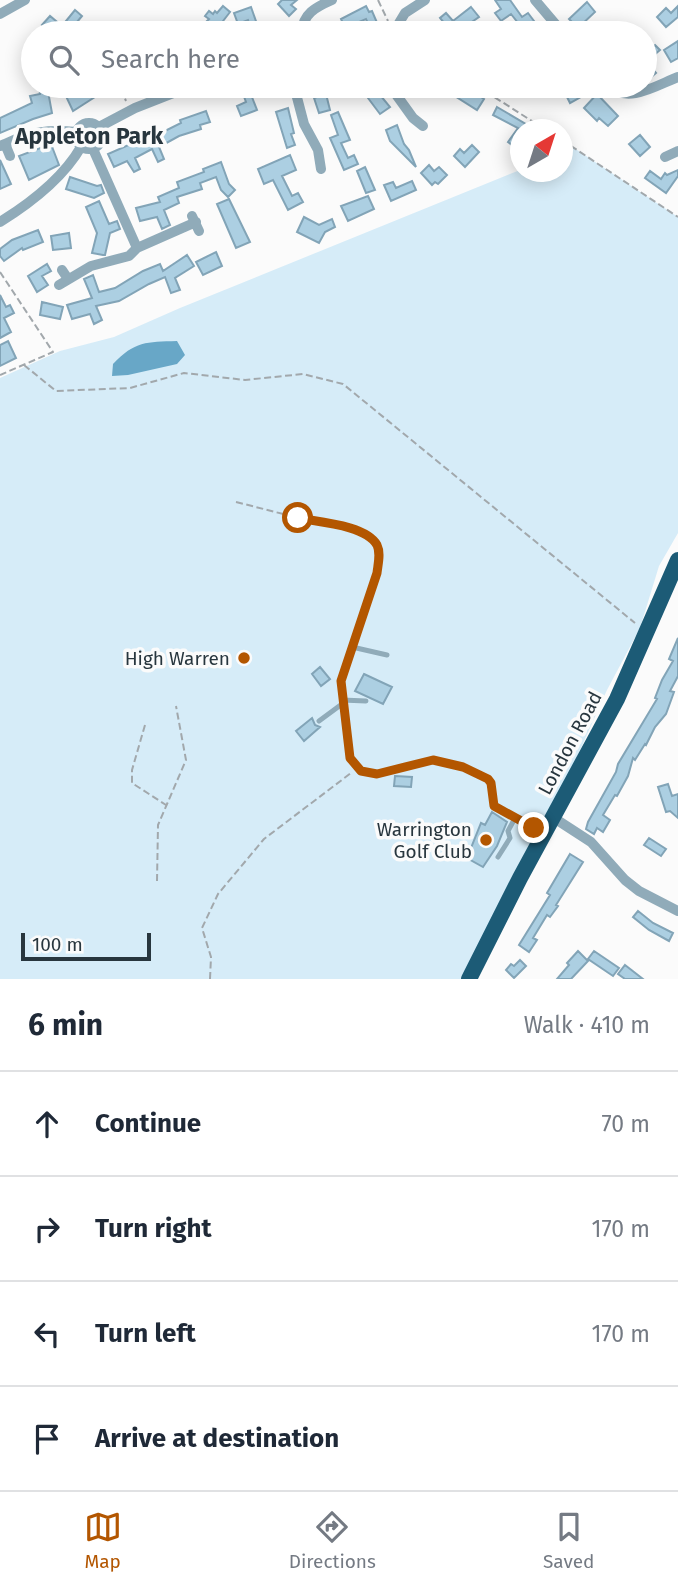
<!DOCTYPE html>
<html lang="en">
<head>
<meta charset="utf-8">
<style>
  :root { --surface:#fff; --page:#f6f6f7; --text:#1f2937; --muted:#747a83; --line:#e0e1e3; --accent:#b35600 }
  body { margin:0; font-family:"Fira Sans",sans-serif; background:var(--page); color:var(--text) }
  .compass { position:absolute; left:510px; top:119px; width:63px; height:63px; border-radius:50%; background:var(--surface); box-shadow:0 4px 18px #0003; rotate:39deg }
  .scale { position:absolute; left:21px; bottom:18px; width:130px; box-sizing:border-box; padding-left:7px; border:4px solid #28363e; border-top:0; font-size:19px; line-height:24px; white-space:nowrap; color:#28363e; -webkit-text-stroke:5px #fbfbfb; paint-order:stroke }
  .stop { position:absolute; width:21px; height:21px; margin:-16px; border:5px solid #b35600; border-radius:50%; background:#fff }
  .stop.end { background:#b35600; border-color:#fff; box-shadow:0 2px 7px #0008 }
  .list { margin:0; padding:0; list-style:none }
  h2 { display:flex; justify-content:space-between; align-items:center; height:91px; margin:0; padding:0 28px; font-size:30px }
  h2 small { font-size:23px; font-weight:400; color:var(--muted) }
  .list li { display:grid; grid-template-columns:46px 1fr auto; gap:21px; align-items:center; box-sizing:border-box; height:105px; padding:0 28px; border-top:2px solid var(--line) }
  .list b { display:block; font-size:26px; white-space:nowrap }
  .list em { font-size:23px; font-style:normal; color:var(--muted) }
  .icon { flex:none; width:38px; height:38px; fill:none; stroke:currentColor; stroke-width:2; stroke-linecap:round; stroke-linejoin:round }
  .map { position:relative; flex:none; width:678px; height:979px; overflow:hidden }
  .search { position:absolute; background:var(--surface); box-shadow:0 4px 18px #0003; left:21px; right:21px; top:21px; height:77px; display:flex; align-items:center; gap:18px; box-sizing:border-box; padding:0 24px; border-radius:38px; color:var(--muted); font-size:26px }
  .sheet { height:511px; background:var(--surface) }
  nav { display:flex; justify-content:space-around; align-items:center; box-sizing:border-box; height:98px; border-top:2px solid var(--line); background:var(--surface); font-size:19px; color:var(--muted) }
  nav a { display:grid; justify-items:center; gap:4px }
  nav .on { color:var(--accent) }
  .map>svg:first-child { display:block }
</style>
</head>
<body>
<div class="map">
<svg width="678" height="979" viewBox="0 0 678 979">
  <rect width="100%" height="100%" fill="#fbfbfb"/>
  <path fill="#d6ecf8" d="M574 148 678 217V533L659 566 640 628 607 690 537 846 471 979H0V378L60 351 114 337 180 308 520 170V172H562L563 153Z"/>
  <path fill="#68a7c7" d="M177 341 185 355 177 364 128 375 112 376 113 364C135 341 146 342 177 341Z"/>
  <path fill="#accfe2" stroke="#82a4b7" stroke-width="2" d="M282 0H297L291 5 296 9 289 16 278 4Z
    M495 0H510L522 17 528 13 543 33H526L511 14 501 21 495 13 501 9Z
    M587 2 595 12 578 28 569 19Z
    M223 6 230 12 220 25 224 28 221 33H215L204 24 209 19 205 16 209 11 213 14 215 11 217 13Z
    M366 6 369 12 372 11 378 25 370 28 366 19 345 28 341 19Z
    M678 6V17L666 27 657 17 666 8 671 13Z
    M251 7 258 27 251 30 248 20 238 24 234 13Z
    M471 7 479 17 466 26 471 33H431L445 24 440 18 446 13 453 21Z
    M75 10 82 16 77 22 80 25 73 33H52L42 25 50 16 62 26Z
    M678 41V58L671 62 664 50Z
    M655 45 660 50 646 62 656 73 650 78 645 72V53Z
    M39 86H47L52 113 33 119 0 133V118L32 103 30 96 40 94Z
    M77 86 79 89 85 86H112L73 111 64 92Z
    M359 86H367L372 94 376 90 390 107 380 114Z
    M439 86H463L484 99 477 110Z
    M568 86H582L586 94 570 103 566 95 572 92Z
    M250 92 257 110 241 116 237 106 246 102 243 94Z
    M326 94 330 110 319 113 314 98Z
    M597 94 618 116 608 126 599 118 597 121 584 108Z
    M497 107 536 130 521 129V144L517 149 508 142 518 128 493 115Z
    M288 108 294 133 291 134 295 145 287 148 276 112Z
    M206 111 210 122 200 125 201 129 179 136 159 147 164 159 158 162 152 149 135 158 140 169 134 172 127 161 114 167 108 154 131 144 130 141 145 134 147 140 181 123 180 120Z
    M338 112 350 140 341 143 348 158 354 155 358 164 344 170 330 138 338 135 331 115Z
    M397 125 404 144 409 150 416 167 390 141 386 130Z
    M640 135 650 147 640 156 629 144Z
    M51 144 59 165 29 180 19 156Z
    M472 145 479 152 465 167 454 156 460 149 464 153Z
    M290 155 296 170 282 176 292 196 298 193 303 202 288 210 273 180 264 184 258 169Z
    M0 160 11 184 0 189Z
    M221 162 229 184 235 190 228 197 221 190 216 177 200 183 202 189 177 197 179 203 164 210 170 225 162 229 157 217 140 221 136 208 160 202 158 197 179 188 177 182 204 172 203 169Z
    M429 165 434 171 439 167 447 175 438 184 435 182 432 185 421 173Z
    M365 167 375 190 366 193 357 171Z
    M678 170V176L666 193 645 178 650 171 661 179 665 173 667 175Z
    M70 177 97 186 101 185 104 193 94 198 66 189Z
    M412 181 416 190 391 201 384 185 393 182 396 188Z
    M368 196 374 209 348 221 341 206Z
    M229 199 250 242 236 248 217 204Z
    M99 201 109 224 117 221 120 229 110 233 105 255H103L92 253 97 233 86 207Z
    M304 217 319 225 332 219 335 227 325 232 319 243 297 232Z
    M38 230 43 242 23 250 22 248 4 261 0 256V249L12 240Z
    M69 233 71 248 53 250 51 236Z
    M216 252 222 266 203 275 196 262Z
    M187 255 194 266 175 278 180 290 171 293 165 277 149 284 119 301 96 306 102 320 94 324 90 314 72 319 67 305 92 298 84 279 93 275 99 292 115 288 143 271 160 264 163 271Z
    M47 264 51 271 42 276 48 285 37 292 28 276Z
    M0 295 6 307 10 305 14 313 4 318 11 332 0 338Z
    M42 302 63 307 60 319 40 315Z
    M8 341 16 358 0 366V345Z
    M678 638V676L670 691 674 692 666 714 655 727 646 745 645 744 635 760 633 758 628 776 617 796 615 795 603 815 610 820 603 832 597 828 594 834 586 829 588 822 616 772 618 764 657 699 655 698 662 680 673 661 669 659Z
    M320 667 330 679 321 686 312 674Z
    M364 674 392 687 383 704 355 691Z
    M312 718 315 725 320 727 304 741 296 731Z
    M395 776 412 777 411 787 394 786Z
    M668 784 672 796 678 794V818L670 811 666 812 658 787Z
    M492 812 507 822 497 846 483 867 467 858 481 823 485 825Z
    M649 838 666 849 661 856 644 845Z
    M570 854 583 862 556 905 558 906 550 917 547 915 533 938 537 940 529 952 519 945 550 895 547 893Z
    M638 911 653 923 673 933 669 941 649 930 633 917Z
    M578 951 588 961 571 979H557L569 965 567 963Z
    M594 951 619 968 613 976 588 959Z
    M520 960 526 966 514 978 506 970 511 964 514 966Z
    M625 965 643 979H625L618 974Z"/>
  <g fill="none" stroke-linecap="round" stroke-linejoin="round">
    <path stroke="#a2a8ac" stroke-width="2" stroke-dasharray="7 3.5" stroke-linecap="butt" d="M378 0 388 21
      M477 86 546 130
      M121 89 126 101
      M562 140 678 217
      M0 272 53 352 0 375
      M24 365 56 391 130 388 184 373 245 380 303 374 343 384 635 623
      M236 502C256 507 275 512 295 517 316 523 364 523 376 544 386 560 369 595 363 612
      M145 725 132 770V783L166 805
      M157 881 158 825 186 760 176 706
      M210 979 211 957 202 928 218 894 264 839 351 773"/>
    <path stroke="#90abb9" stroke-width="5" d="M361 618 341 681 346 736 350 758 354 765 361 770 377 774 423 762 443 761 463 767 488 779 493 787 492 801 494 806 521 822H525L535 831
      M352 647 387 655
      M342 700 366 701
      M319 721 342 704
      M521 822 522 826 537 832
      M498 857 510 838 508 831 515 818"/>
    <path stroke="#90abb9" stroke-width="10" d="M535 0 563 33
      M0 14 25 0
      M235 33 236 32
      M302 33C302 14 316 7 332 0
      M393 33 405 13 425 0
      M294 86 304 124 318 150 321 169
      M390 86 413 118 423 126
      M607 86C629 104 655 86 678 77
      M76 136a13 13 0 1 1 26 0a13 13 0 1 1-26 0Z
      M99 127 135 108 191 86
      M5 144C29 132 49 129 76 132
      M0 146 5 144 10 156
      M93 149 137 248
      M665 157 678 151
      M192 216 199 231
      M0 222C29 204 63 178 81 147
      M62 270 68 279
      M59 285 91 266 129 256 137 248 196 222
      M554 818 591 842 625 880 639 891 678 911"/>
    <path stroke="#1c5b76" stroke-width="16" d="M469 979 520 878 617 699 678 560"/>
  </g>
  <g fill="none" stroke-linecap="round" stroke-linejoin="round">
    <path stroke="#b35600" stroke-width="9" d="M298 518C318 522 366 525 377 545 381 553 378 564 377 573L341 681 350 758 361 771 377 774 433 760 463 767 488 779 491 783 494 806 534 828"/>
  </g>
  <g fill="#b35600" stroke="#fbfbfb" stroke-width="2.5">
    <circle cx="244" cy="658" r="7"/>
    <circle cx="486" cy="840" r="7"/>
  </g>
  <g text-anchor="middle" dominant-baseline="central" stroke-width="7" stroke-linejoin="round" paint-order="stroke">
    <g font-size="19" fill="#28363e" stroke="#fbfbfb" text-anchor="end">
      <text x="230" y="658">High Warren</text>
      <text x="472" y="829">Warrington<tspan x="472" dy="22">Golf Club</tspan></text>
    </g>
    <g font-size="19" fill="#28363e" stroke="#fbfbfb">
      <text transform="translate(570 743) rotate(-62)">London Road</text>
    </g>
    <g font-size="23" font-weight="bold" fill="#28363e" stroke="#fbfbfb">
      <text x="89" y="136">Appleton Park</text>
    </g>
  </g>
</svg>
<svg class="compass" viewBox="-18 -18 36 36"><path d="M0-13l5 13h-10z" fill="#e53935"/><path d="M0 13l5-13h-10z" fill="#747a83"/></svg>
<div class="scale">100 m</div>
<div class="stop" style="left:298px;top:518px"></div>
<div class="stop end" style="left:534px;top:828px"></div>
<div class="search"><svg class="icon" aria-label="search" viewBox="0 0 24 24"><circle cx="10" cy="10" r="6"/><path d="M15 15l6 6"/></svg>Search here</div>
</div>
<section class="sheet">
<h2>6 min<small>Walk · 410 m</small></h2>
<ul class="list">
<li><svg class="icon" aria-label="ahead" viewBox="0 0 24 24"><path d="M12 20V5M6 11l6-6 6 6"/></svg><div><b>Continue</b></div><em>70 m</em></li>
<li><svg class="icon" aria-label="right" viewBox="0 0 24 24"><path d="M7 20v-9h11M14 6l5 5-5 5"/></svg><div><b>Turn right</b></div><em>170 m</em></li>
<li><svg class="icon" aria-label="left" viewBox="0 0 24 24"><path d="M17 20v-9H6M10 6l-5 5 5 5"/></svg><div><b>Turn left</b></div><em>170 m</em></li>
<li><svg class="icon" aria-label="arrive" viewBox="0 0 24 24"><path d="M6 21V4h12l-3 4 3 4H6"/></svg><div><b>Arrive at destination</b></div></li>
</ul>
</section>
<nav>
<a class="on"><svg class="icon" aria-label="map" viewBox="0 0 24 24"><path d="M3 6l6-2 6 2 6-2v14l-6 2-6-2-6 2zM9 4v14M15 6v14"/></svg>Map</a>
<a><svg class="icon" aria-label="directions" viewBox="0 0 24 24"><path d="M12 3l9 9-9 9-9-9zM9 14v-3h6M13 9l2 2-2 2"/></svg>Directions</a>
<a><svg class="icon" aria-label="saved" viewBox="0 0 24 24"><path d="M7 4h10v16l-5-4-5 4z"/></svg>Saved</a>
</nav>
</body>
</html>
